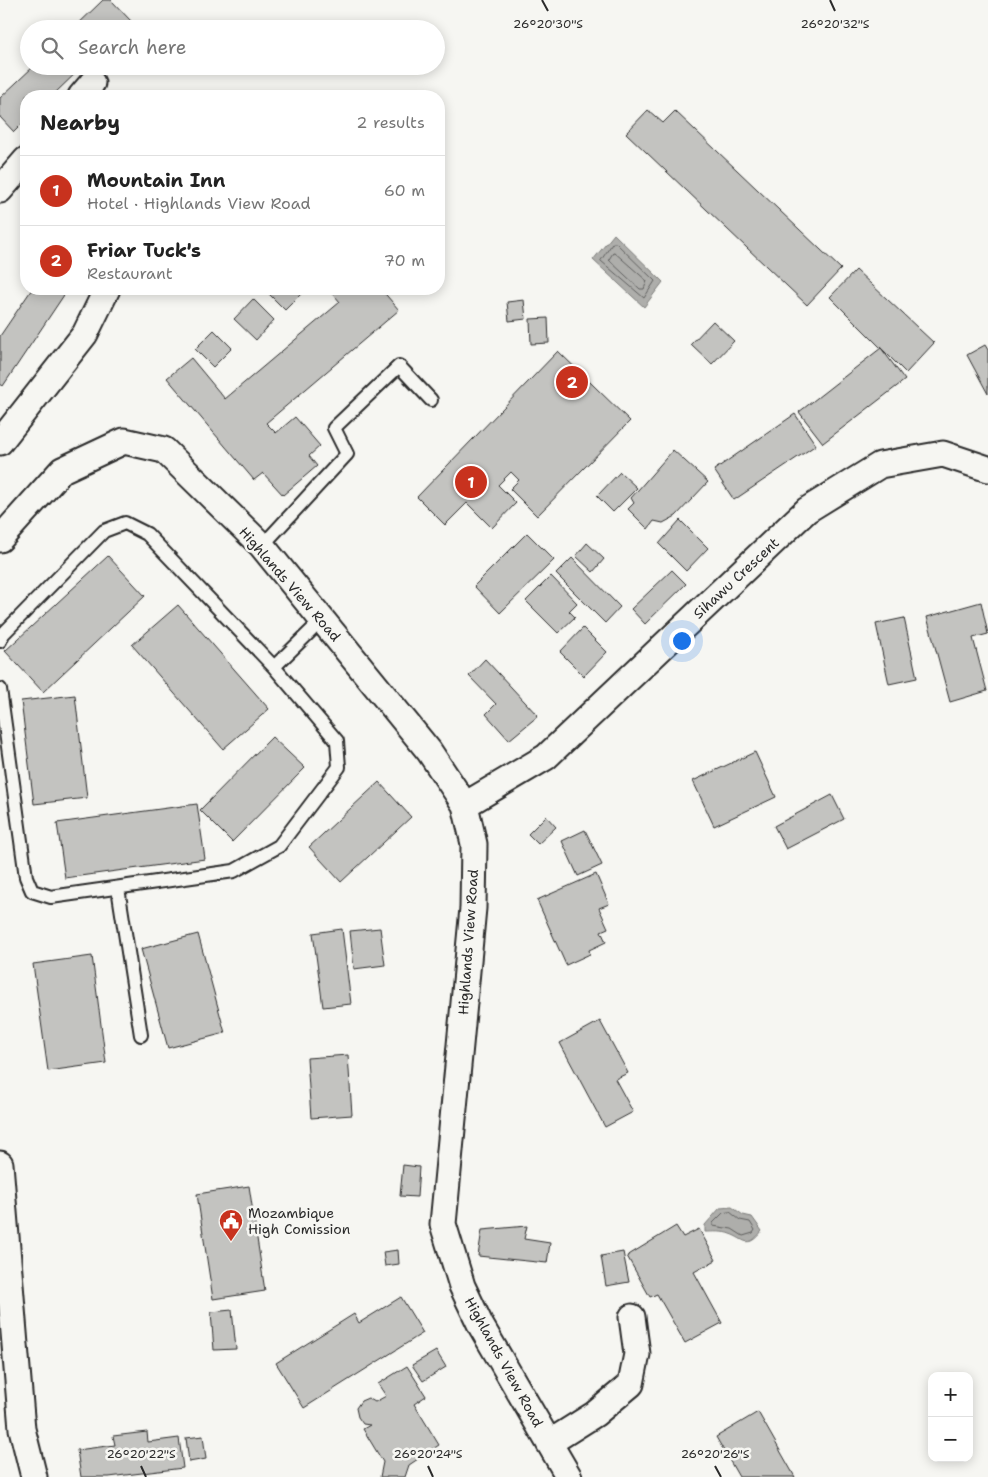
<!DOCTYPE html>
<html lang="en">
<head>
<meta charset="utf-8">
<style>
  :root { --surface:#fff; --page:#f2f2f2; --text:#222; --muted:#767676; --line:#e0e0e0; --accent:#c8321e }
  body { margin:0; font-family:"Shantell Sans",sans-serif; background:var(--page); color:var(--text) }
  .controls { position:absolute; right:15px; bottom:15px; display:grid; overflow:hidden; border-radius:10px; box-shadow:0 2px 12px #0003 }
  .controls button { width:45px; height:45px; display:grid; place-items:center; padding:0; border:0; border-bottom:1px solid var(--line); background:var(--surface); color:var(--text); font:25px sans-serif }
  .you { position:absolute; left:681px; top:640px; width:18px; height:18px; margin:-12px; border:4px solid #fff; border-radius:50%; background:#1a73e8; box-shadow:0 0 0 8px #1a73e833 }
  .badge { display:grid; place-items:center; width:32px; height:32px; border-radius:50%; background:var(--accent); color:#fff; font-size:16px; font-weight:700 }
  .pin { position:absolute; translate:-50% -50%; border:2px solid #fff; box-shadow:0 1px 5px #0006 }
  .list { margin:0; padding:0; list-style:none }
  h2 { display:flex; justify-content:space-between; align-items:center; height:65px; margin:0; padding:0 20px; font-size:21px }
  h2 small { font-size:16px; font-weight:400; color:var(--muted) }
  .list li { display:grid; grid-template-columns:32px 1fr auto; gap:15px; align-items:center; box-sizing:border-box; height:70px; padding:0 20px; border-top:1px solid var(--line) }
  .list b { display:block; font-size:19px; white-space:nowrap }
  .list p { margin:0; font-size:16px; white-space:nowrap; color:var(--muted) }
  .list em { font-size:16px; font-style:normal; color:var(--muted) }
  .icon { flex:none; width:28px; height:28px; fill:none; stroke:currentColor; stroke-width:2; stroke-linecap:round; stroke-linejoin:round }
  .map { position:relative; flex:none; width:988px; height:1477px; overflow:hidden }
  .search { position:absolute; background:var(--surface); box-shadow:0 2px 12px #0003; left:20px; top:20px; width:425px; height:55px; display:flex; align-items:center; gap:12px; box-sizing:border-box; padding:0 18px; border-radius:28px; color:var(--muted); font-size:19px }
  .panel { position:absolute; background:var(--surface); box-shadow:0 2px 12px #0003; left:20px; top:90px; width:425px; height:205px; border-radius:20px }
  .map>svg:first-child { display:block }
</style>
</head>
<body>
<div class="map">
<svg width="988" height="1477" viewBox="0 0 988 1477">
  <rect width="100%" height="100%" fill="#f6f6f2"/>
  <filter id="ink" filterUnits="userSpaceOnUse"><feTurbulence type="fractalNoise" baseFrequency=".02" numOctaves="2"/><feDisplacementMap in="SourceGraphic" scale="10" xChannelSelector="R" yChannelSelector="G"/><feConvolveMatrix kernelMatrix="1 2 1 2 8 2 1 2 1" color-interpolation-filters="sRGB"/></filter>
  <g filter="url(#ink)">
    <path fill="#aeaeab" stroke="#7a7a78" d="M614 234 663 282 644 307 593 260Z
      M732 1207 743 1215 752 1217 762 1231C747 1250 745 1239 730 1234 723 1231 713 1232 705 1232V1225L720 1208Z"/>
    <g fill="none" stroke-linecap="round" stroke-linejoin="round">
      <path stroke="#5f5f5e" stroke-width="1" d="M613 243H616L655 281 644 298 601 261Z
        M614 252 647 281 644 289H640L609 260Z
        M730 1212 740 1220 750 1222 755 1230 753 1233 743 1236 732 1229 713 1226V1223L723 1213Z"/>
    </g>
    <path fill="#c3c3c0" stroke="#2b2b2b" d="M103 0H111L131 21 122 29H73Z
      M34 66H83L52 96H26V120L14 132 0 117V98Z
      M648 110 663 123 675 111 841 269 807 305 626 133Z
      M856 270 934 343 906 373 830 297Z
      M32 289H68L3 386 0 384V336Z
      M268 289H306L285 310 266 291Z
      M329 289H381L399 310 266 423 276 433 295 417 320 446 309 456 317 466 283 495 263 473 254 480 167 378 191 358 225 399 340 302Z
      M253 299 274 320 256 340 234 319Z
      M524 300 526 319 509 321 507 302Z
      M548 318 549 343 531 344 530 319Z
      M713 321 734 341 712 364 691 344Z
      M214 330 232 348 213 367 195 349Z
      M985 345 988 350V394L967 355Z
      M881 348 905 380 823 443 799 412Z
      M558 351 630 421 537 516 510 489 519 480 511 472 498 485 516 503 492 528 467 503 445 525 417 497Z
      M795 414 816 445 734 500 714 470Z
      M673 450 708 482 676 516 663 523 654 521 648 529 628 509 634 503 631 498Z
      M620 472 637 488 613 512 597 496Z
      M680 520 708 548 686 571 659 544Z
      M527 533 554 560 500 613 474 586Z
      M587 543 604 559 593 572 576 556Z
      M108 556 145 596 43 692 5 651Z
      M572 558 620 607 605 623 556 574Z
      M672 570 686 584 645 624 631 609Z
      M551 576 577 603 569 611 575 617 558 633 526 601Z
      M981 602 988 634 973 638 987 691 950 702 927 617Z
      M178 605 269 709 223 749 132 645Z
      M904 618 917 678 889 684 876 624Z
      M583 628 607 652 584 676 560 652Z
      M485 659 538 716 509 740 486 714 496 704 469 676Z
      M75 695 87 798 34 804 21 701Z
      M272 737 305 768 232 842 200 810Z
      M755 752 776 797 714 826 693 781Z
      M379 782 411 817 341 882 309 847Z
      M832 795 844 819 786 849 774 826Z
      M197 804 205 859 65 878 57 823Z
      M546 816 556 827 538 844 528 834Z
      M585 830 602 865 578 876 562 841Z
      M596 874 609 904 599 908 608 928 601 931 606 942 589 950 590 954 566 965 537 900Z
      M380 928 385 965 354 969 350 931Z
      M342 929 351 1004 323 1007 313 933Z
      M198 934 225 1033 168 1048 141 949Z
      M92 956 106 1063 48 1071 33 964Z
      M600 1021 628 1073 615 1079 633 1112 605 1127 560 1043Z
      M348 1055 352 1115 311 1118 307 1058Z
      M403 1165 419 1167 417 1197 400 1196Z
      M249 1186 265 1291 213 1299 197 1194Z
      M527 1226 524 1239 550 1243 547 1263 478 1256 482 1230Z
      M676 1226 683 1237 699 1229 716 1260 694 1272 722 1323 685 1343 657 1294 650 1297 627 1256Z
      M398 1250 399 1264 385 1266 383 1252Z
      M623 1252 629 1282 606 1286 601 1256Z
      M401 1297 423 1333 304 1408 276 1363 354 1314 359 1323Z
      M232 1310 236 1349 214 1350 211 1312Z
      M436 1351 446 1367 423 1381 412 1365Z
      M407 1366 426 1396 414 1404 439 1445 409 1465 405 1477H380L383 1462 363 1429 370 1425 363 1424 358 1417 356 1408 361 1401 368 1398 375 1402 386 1396 378 1384Z
      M758 1412 795 1477H739L716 1437Z
      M147 1432 148 1442 179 1438 183 1468 109 1477H81L77 1450 115 1445 113 1436Z
      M203 1436 206 1459 189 1462 186 1438Z"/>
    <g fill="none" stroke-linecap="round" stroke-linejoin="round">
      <g stroke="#2b2b2b" stroke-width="16">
        <path id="service" d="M262 546 347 454 334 428 399 366 431 400
          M0 641 3 634 104 531 125 523 147 534 274 667 337 741 339 767 279 846 234 871 51 897 32 891 26 877 0 689
          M274 667 322 620
          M118 888 141 1035"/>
      </g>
      <g stroke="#2b2b2b" stroke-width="29">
        <path id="minor" d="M81 96 92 83
          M0 190 26 160
          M0 442 85 334 107 289
          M0 539 62 470 124 441 164 450 262 546 429 751 465 805 474 844 473 908 443 1224 462 1286 481 1326 569 1477
          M465 805 546 757 807 510 880 465 943 454 988 469
          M0 1164 22 1429 34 1477
          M549 1443 595 1414 631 1384 637 1354 632 1317"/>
      </g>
      <use href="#service" stroke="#f6f6f2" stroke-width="12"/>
      <use href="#minor" stroke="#f6f6f2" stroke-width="25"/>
    </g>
  </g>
  <path fill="none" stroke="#2b2b2b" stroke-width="2" d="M542 0 548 11M830 0 835 11M141 1466 146 1477M428 1466 433 1477M715 1466 721 1477"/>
  <defs>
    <g id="civic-pin" transform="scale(1.25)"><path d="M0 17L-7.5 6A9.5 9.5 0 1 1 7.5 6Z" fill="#c8321e" stroke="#f6f6f2"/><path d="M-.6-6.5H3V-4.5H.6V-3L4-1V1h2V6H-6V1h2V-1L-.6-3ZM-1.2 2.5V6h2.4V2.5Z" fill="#fff"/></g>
  </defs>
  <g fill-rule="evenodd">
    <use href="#civic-pin" x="231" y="1221"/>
  </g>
  <g text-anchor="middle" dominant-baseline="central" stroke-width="5" stroke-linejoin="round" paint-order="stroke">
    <g font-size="14" fill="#2b2b2b" stroke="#f6f6f2">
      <text transform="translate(736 578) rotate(-43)">Sihawu Crescent</text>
      <text transform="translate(290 584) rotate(49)">Highlands View Road</text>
      <text transform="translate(468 942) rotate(-86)">Highlands View Road</text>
      <text transform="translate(504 1362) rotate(61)">Highlands View Road</text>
    </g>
    <g font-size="14" fill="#2b2b2b" stroke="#f6f6f2" text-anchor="start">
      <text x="248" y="1213">Mozambique<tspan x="248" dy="16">High Comission</tspan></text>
    </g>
  </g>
  <g font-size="12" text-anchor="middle" fill="#2b2b2b" stroke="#f6f6f2" stroke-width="5" stroke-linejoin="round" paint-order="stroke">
    <text x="548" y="28">26°20'30"S</text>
    <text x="835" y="28">26°20'32"S</text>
    <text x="141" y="1458">26°20'22"S</text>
    <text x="428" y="1458">26°20'24"S</text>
    <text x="715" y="1458">26°20'26"S</text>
  </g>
</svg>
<div class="controls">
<button>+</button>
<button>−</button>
</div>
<div class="you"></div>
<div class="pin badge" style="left:471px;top:482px">1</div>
<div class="pin badge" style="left:572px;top:382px">2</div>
<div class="search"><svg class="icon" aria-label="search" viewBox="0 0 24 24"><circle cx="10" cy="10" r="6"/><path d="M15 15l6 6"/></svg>Search here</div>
<section class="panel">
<h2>Nearby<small>2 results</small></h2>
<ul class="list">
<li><span class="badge">1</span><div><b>Mountain Inn</b><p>Hotel · Highlands View Road</p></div><em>60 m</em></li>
<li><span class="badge">2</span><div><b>Friar Tuck's</b><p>Restaurant</p></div><em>70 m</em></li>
</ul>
</section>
</div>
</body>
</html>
